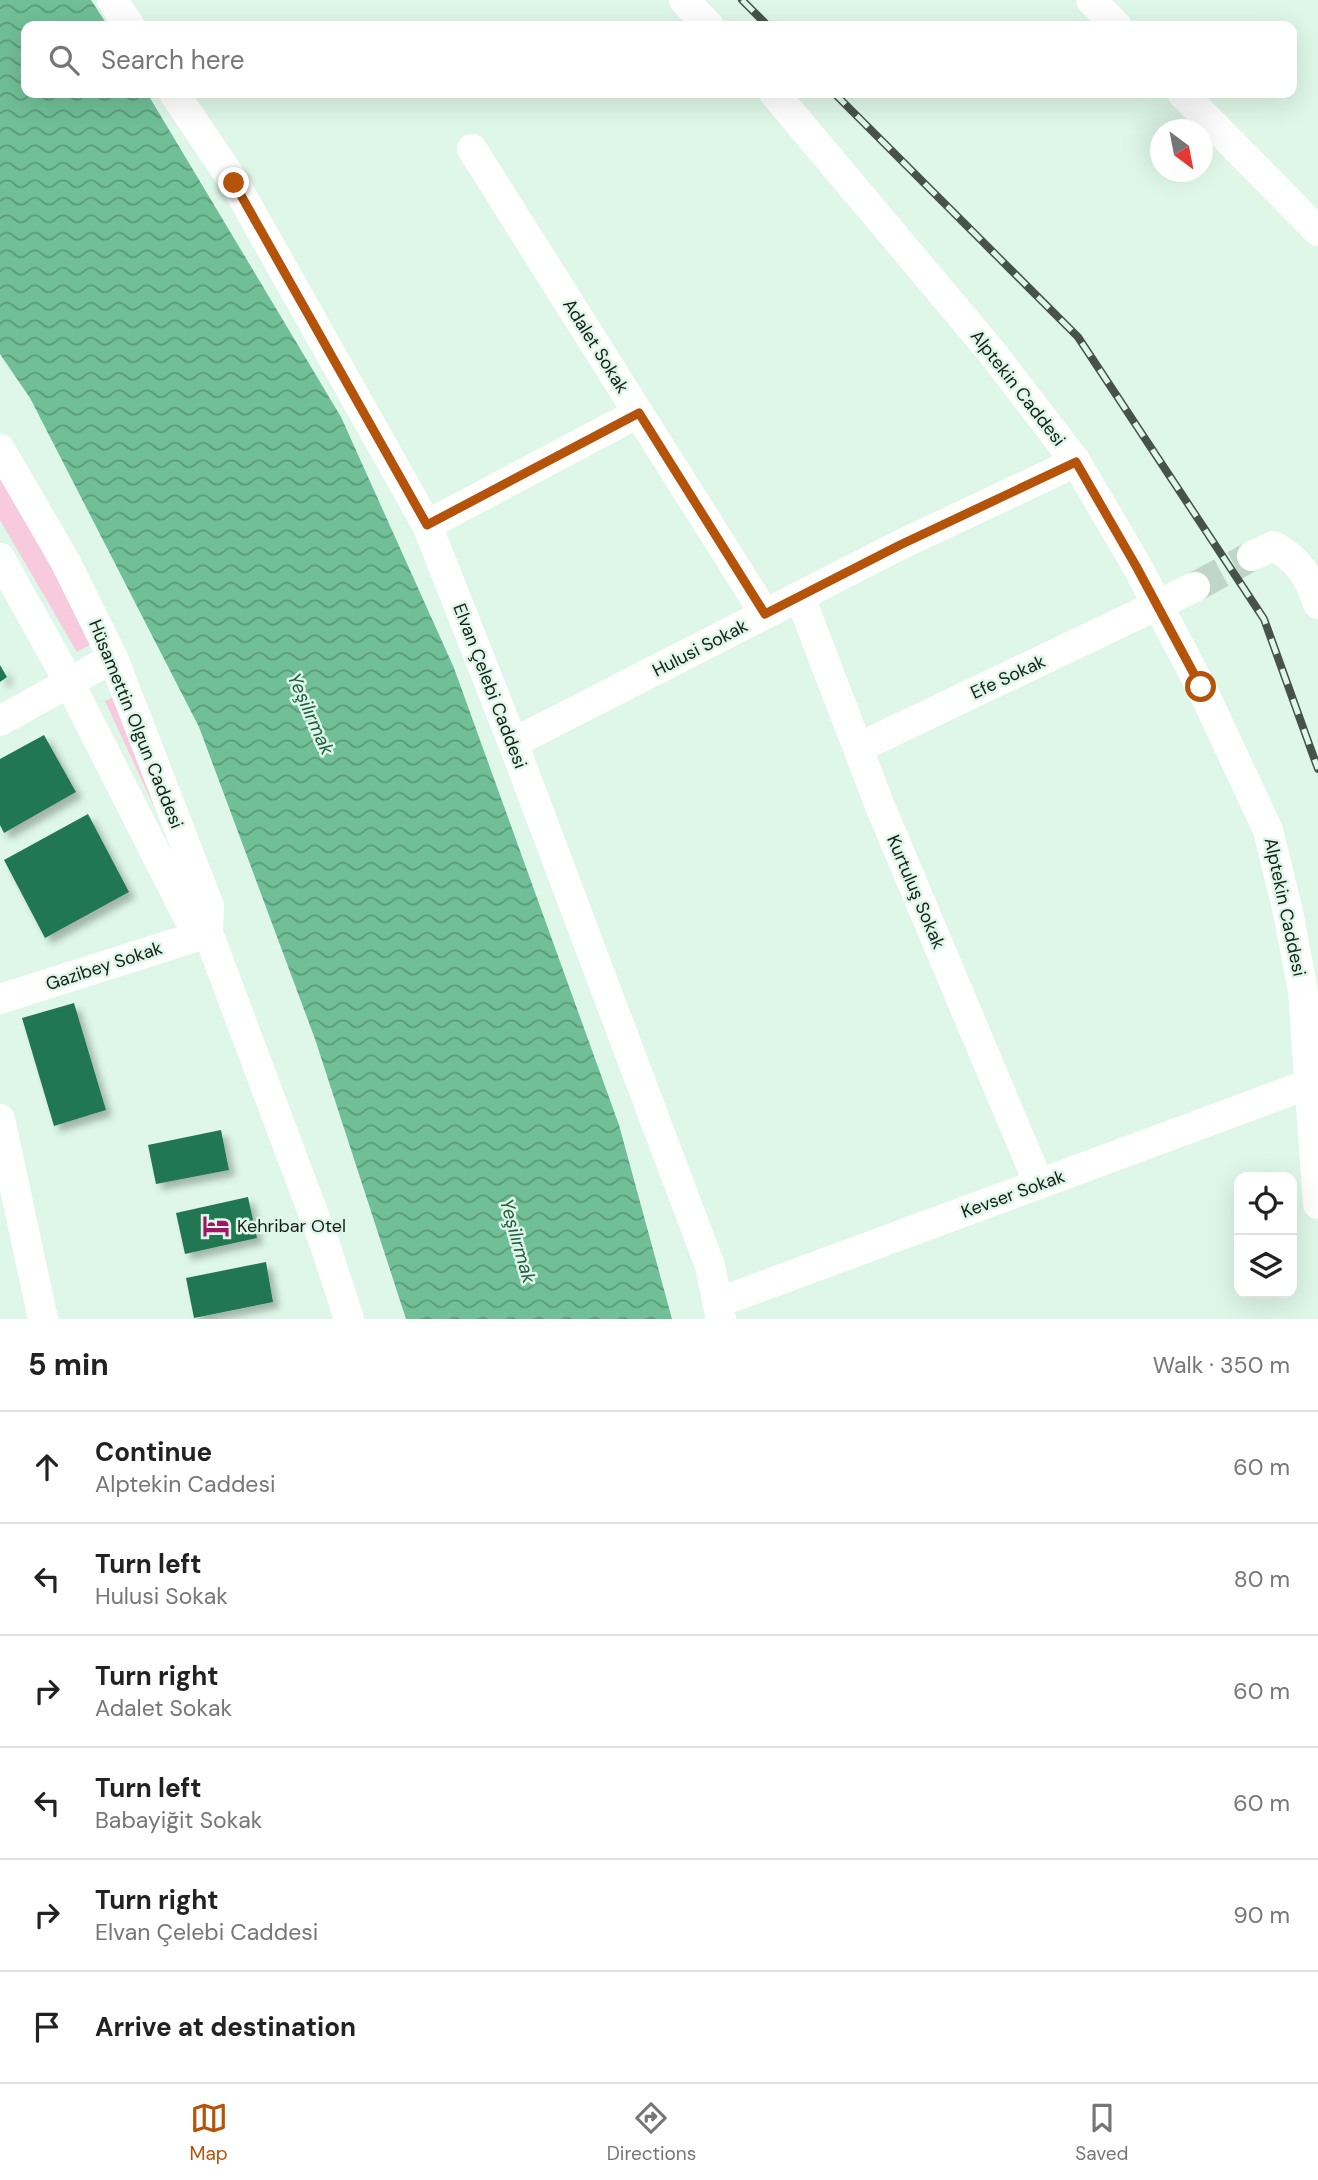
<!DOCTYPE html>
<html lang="en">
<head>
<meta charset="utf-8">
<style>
  :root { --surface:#fff; --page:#f2f2f2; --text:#222; --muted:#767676; --line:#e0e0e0; --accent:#b45309 }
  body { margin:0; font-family:"DM Sans",sans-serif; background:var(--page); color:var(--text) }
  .controls { position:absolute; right:21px; bottom:21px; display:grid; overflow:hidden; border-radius:14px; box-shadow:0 7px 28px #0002 }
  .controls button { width:63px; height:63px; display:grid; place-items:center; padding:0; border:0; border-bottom:2px solid var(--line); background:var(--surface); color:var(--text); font:35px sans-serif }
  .compass { position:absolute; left:1150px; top:119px; width:63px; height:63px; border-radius:50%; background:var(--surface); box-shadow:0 7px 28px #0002; rotate:148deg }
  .stop { position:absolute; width:21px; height:21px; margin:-16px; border:5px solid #b45309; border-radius:50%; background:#fff }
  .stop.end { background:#b45309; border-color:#fff; box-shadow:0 2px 7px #0008 }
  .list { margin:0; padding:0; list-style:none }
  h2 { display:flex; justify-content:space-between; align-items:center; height:91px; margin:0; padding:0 28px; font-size:30px }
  h2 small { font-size:23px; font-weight:400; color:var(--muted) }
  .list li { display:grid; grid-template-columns:46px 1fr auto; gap:21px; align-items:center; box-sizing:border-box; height:112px; padding:0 28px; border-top:2px solid var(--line) }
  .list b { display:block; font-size:26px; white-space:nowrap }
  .list p { margin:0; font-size:23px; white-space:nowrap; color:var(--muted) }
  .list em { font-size:23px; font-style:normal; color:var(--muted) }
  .icon { flex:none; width:38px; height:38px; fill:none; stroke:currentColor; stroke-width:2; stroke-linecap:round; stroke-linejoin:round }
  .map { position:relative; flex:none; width:1318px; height:1319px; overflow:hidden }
  .search { position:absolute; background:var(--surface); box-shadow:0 7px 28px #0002; left:21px; right:21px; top:21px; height:77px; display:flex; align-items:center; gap:18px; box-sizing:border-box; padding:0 24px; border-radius:14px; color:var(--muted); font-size:26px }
  .sheet { height:763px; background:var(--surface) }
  nav { display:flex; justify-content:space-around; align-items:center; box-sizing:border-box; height:98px; border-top:2px solid var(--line); background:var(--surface); font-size:19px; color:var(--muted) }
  nav a { display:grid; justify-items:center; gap:4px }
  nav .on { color:var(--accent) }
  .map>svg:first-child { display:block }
</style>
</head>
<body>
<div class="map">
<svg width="1318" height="1319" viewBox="0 0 1318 1319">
  <defs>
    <pattern id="water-waves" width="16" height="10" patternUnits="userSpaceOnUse" patternTransform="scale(1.75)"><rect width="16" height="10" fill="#70bf97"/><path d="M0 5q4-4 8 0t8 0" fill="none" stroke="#5b9b7a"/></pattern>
    <filter id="shadow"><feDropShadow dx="6" dy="6" stdDeviation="3.5" flood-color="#0004"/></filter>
  </defs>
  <rect width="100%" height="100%" fill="#def7e8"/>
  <path fill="#f8cadd" d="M0 475 93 643 77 652 0 520Z
    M118 695 195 895 105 701Z"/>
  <path fill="url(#water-waves)" d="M0 0H91L108 26H26V93H147L341 417 454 668 619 1125 672 1319H406L315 1039 199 727 30 398 0 354Z"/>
  <path fill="#247753" filter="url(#shadow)" d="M0 665 7 677 0 682Z
    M44 735 76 792 4 833 0 825V759Z
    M88 814 129 892 45 938 4 860Z
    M74 1003 106 1110 54 1126 22 1018Z
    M221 1130 229 1170 156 1184 148 1145Z
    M248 1197 257 1238 185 1254 176 1213Z
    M266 1262 273 1302 194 1318 186 1278Z"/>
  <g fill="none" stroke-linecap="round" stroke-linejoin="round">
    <path stroke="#c0d6c9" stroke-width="30" stroke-dasharray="30 15" stroke-linecap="butt" d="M1195 587 1252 556"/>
    <path stroke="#fff" stroke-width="30" d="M112 0 130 26
      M684 0 709 26
      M1091 0 1117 26
      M174 93 234 182 427 525 513 743 710 1266 721 1319
      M774 93 990 350 1076 462 1137 566 1201 687 1268 830 1288 912 1303 991 1318 1204
      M1182 93 1318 231
      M472 149 765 614
      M0 449 65 561 113 658 209 906 208 933 324 1242 349 1319
      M427 525 638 413
      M1252 556 1273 546C1299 559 1309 577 1318 604
      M0 558 69 682 187 915 208 933
      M800 597 880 806 1039 1184
      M0 721 113 658
      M513 743 900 545 1076 462
      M858 748 1195 587
      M0 999 208 933
      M0 1119 43 1319
      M717 1303 1309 1084"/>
    <g stroke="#46524b" stroke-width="8">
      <path id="rail" d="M742 0 768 26
        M834 93 1078 337 1264 619 1318 769"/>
    </g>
    <use href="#rail" stroke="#def7e8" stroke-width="5" stroke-dasharray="16" stroke-linecap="butt"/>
  </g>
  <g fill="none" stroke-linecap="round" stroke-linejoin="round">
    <path stroke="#b45309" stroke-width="9" d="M234 183 427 525 639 413 765 614 900 545 1076 462 1136 566 1201 687"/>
  </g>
  <defs>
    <g id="hotel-bare" transform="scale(2.1)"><path d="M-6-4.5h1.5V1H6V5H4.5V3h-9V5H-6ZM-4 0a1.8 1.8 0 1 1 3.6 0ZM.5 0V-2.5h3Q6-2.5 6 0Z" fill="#9e1767" stroke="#def7e8" stroke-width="2.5" paint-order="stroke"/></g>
  </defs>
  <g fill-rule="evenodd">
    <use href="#hotel-bare" x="216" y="1226"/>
  </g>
  <g text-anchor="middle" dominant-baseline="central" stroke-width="5" stroke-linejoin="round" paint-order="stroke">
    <g font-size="18" fill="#151e19" stroke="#def7e8">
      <text transform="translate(596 346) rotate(58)">Adalet Sokak</text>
      <text transform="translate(1018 388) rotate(52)">Alptekin Caddesi</text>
      <text transform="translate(700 648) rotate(-27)">Hulusi Sokak</text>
      <text transform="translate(1008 677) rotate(-25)">Efe Sokak</text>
      <text transform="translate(490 686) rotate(69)">Elvan Çelebi Caddesi</text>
      <text transform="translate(136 724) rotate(68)">Hüsamettin Olgun Caddesi</text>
      <text transform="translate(916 892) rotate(67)">Kurtuluş Sokak</text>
      <text transform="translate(1285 907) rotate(78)">Alptekin Caddesi</text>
      <text transform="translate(104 966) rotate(-18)">Gazibey Sokak</text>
      <text transform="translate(1013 1194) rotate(-20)">Kevser Sokak</text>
    </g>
    <g font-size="18" fill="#151e19" stroke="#def7e8" text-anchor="start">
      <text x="237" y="1226">Kehribar Otel</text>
    </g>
    <g font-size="19" font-style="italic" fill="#225d42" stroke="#def7e8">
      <text transform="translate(311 714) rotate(66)">Yeşilırmak</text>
      <text transform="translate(518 1241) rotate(74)">Yeşilırmak</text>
    </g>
  </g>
</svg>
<div class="controls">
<button><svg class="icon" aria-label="locate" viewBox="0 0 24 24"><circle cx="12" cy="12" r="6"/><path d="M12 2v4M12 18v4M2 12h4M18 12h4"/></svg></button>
<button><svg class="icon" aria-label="layers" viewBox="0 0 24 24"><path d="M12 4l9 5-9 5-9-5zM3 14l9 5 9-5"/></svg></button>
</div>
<svg class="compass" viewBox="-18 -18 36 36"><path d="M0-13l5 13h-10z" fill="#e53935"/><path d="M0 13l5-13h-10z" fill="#767676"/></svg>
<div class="stop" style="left:1201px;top:687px"></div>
<div class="stop end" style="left:234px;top:183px"></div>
<div class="search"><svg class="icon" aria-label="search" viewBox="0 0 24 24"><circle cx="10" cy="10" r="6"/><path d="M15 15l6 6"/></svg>Search here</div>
</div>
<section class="sheet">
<h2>5 min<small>Walk · 350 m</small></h2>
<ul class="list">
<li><svg class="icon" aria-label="ahead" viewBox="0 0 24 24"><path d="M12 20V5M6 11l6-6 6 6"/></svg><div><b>Continue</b><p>Alptekin Caddesi</p></div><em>60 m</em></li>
<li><svg class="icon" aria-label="left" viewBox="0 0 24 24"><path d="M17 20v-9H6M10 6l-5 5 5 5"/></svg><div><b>Turn left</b><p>Hulusi Sokak</p></div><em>80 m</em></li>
<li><svg class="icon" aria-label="right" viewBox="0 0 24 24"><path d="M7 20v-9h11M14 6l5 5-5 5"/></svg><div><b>Turn right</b><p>Adalet Sokak</p></div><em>60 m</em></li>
<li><svg class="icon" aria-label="left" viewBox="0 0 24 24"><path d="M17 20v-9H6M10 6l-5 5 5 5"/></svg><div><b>Turn left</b><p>Babayiğit Sokak</p></div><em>60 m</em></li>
<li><svg class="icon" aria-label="right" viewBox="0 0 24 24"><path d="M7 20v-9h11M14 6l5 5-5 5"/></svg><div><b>Turn right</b><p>Elvan Çelebi Caddesi</p></div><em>90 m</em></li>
<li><svg class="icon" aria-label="arrive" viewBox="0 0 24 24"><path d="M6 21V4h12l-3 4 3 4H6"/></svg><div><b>Arrive at destination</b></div></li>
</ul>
</section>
<nav>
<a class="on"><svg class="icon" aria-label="map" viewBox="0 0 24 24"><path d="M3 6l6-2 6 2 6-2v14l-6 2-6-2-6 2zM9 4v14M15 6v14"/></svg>Map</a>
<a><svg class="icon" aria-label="directions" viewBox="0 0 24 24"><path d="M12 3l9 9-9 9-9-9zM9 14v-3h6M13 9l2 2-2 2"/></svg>Directions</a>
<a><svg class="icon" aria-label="saved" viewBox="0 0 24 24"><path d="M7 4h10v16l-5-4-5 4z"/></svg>Saved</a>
</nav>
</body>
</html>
